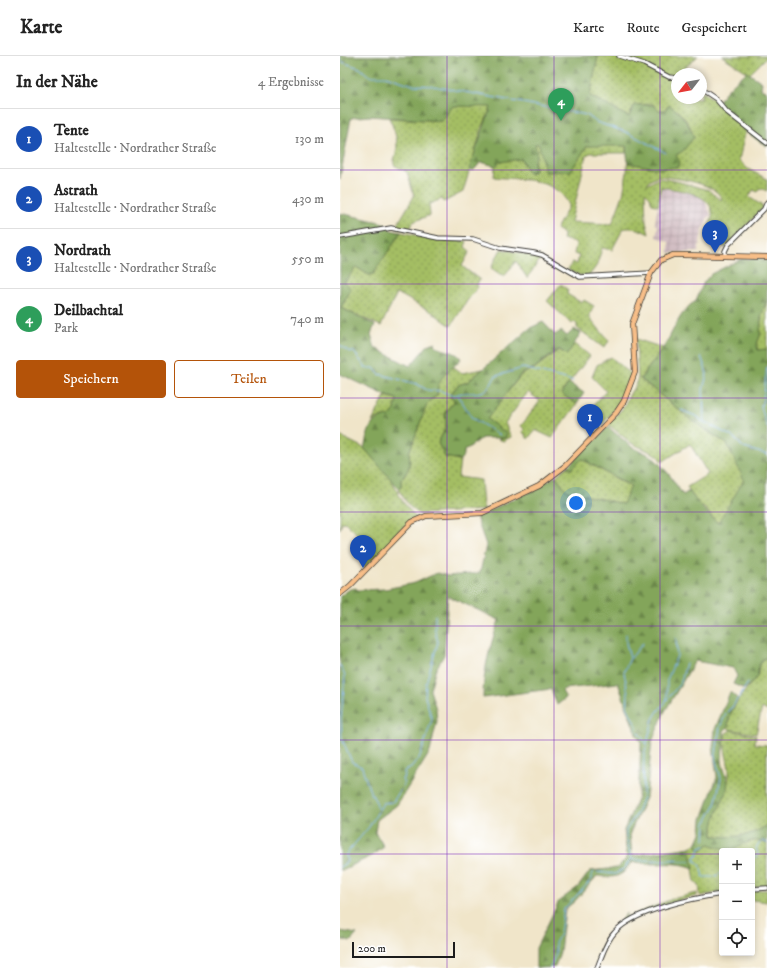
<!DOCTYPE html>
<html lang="de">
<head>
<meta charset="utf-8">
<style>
  :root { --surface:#fff; --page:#f6f6f6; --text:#222; --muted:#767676; --line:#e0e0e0; --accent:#b45309 }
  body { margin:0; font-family:"IM FELL DW Pica",serif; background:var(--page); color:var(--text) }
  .controls { position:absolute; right:12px; bottom:12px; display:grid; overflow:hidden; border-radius:4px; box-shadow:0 2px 6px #0003 }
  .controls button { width:36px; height:36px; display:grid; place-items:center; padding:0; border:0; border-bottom:1px solid var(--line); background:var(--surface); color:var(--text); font:20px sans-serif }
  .compass { position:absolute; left:331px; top:12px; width:36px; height:36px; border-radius:50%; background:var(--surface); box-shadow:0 2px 6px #0003; rotate:239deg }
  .scale { position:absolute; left:12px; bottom:10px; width:103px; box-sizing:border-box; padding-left:4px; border:2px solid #1c1c1c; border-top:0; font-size:11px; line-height:14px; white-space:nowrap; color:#1c1c1c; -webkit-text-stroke:3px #fff; paint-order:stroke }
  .you { position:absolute; left:236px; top:447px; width:14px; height:14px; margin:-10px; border:3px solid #fff; border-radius:50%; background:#1a73e8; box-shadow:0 0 0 6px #1a73e833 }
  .badge { display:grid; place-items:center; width:26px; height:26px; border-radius:50%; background:var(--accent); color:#fff; font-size:13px; font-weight:700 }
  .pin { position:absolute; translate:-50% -33px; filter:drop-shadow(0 1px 2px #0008) }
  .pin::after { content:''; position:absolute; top:21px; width:14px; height:12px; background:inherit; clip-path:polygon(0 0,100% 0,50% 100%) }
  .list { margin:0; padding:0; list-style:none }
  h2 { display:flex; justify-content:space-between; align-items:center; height:52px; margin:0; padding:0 16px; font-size:17px }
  h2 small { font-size:13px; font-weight:400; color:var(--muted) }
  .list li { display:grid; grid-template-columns:26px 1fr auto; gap:12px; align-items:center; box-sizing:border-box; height:60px; padding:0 16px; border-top:1px solid var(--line) }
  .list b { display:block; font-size:15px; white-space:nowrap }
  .list p { margin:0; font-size:13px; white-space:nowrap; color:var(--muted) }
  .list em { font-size:13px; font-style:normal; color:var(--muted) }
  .actions { display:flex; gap:8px; padding:12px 16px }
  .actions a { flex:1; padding:9px 0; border:1px solid var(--accent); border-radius:4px; text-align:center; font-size:14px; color:var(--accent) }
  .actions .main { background:var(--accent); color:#fff }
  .icon { flex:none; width:22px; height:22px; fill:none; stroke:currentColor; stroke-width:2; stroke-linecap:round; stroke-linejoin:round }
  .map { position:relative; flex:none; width:427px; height:912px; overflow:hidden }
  header { display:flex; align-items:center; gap:24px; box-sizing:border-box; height:56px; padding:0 20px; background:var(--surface); border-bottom:1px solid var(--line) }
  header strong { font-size:19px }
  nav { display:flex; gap:22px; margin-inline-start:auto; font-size:14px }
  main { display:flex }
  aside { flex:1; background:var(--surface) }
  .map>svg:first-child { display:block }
</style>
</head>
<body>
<header>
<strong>Karte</strong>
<nav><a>Karte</a><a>Route</a><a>Gespeichert</a></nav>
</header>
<main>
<aside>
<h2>In der Nähe<small>4 Ergebnisse</small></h2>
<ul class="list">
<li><span class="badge" style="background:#1a4fb4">1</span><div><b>Tente</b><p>Haltestelle · Nordrather Straße</p></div><em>130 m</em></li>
<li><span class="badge" style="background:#1a4fb4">2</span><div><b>Astrath</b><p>Haltestelle · Nordrather Straße</p></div><em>430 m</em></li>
<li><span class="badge" style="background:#1a4fb4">3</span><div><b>Nordrath</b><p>Haltestelle · Nordrather Straße</p></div><em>550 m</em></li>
<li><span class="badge" style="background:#2e9e5b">4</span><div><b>Deilbachtal</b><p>Park</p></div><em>740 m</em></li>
</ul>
<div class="actions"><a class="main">Speichern</a><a>Teilen</a></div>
</aside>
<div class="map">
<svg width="427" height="912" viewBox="0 0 427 912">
  <defs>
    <pattern id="industrial-grid" width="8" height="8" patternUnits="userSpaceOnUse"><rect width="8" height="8" fill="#d2bec3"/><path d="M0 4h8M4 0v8" fill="none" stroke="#b4a3a7"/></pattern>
    <pattern id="grass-dots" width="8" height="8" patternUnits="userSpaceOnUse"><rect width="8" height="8" fill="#a4be64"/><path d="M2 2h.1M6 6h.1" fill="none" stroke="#859a52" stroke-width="1.8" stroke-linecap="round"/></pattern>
    <pattern id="forest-firs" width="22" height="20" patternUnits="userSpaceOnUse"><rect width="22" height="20" fill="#83a55a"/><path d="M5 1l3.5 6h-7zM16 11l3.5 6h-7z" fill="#6a864a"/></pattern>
  </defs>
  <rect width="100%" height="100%" fill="#fff"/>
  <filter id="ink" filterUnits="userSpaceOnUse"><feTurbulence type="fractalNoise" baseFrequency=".025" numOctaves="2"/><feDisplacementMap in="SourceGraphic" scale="8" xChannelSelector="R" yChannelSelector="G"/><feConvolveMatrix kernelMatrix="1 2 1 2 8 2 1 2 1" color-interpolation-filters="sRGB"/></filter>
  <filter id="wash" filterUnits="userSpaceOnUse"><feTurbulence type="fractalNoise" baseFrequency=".012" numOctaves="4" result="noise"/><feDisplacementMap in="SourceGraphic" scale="16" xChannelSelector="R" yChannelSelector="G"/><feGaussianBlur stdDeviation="0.9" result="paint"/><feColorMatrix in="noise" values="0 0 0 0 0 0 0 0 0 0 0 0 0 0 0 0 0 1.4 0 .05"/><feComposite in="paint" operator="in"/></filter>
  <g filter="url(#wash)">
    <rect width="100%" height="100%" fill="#f0e5c9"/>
    <path fill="url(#industrial-grid)" d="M321 131 359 139 365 145 371 159 367 163 362 176 358 196 329 197V186L316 181 318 170 315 167Z"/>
    <path fill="url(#grass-dots)" stroke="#606d40" fill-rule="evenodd" d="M0 0H87L248 40 293 66 352 76C348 64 339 55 329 49L325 54H318L313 48 294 49 289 61 250 40 258 0H358L336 20 337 42H361V35L378 46V49L406 74 399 104 408 113 427 123V135L420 132 418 136 413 134 409 141 424 151 385 192 369 177 368 173C369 169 371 166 372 162 376 137 337 134 321 131L318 150 312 148 310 141 305 136 306 166 309 178C301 174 292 170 283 173L272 194 262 192 257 209 249 220 239 219 228 214 232 206 237 208 239 200 234 198 236 187 223 183 224 178 216 173 228 152V147C213 121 181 124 154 121L155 110 158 107 156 52H151L142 72 123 136 104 146 102 143 89 148 90 159 73 166 69 175 56 171 74 140 67 116 54 109C53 104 55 102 56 97 59 86 54 72 49 62L101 65 102 64ZM182 84 197 87 195 88C196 98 194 105 195 115L189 118 181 103 171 104ZM288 90 287 116 283 139 272 168 231 166 246 100 250 97H286V91ZM319 120C334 122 380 127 382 145L369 134 336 125 319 122 307 129 309 125Z
      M382 0H427V1L410 18Z
      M61 176 98 184 127 185 125 191 130 195 122 210 140 224 137 228 138 231 127 245 111 270 92 256 57 237 41 270 1 252 11 233 5 226 16 211 29 219 33 218Z
      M161 193 202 201 187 222 176 205 164 221 151 212Z
      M221 228 228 234 227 238 242 247 244 244 254 250 250 258V262L269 285 264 292 237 272V268L234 266 232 268 207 245Z
      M427 243V293L418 294 416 290 420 280 421 261Z
      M296 283 323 292 300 323 354 366 387 388 405 424 378 468 363 450 358 449 347 431 368 418 350 388 322 406 317 399 291 387 270 370 269 367 283 352 292 334 294 333 298 322Z
      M234 287 250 300 221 337 237 348 212 382 195 374 188 383 183 376 184 373 181 370 200 345 188 336 165 367 171 381 163 385 158 383 165 382 167 378 147 363 181 319 194 313 219 294 227 299Z
      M271 301 292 319 282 344 262 369 248 355 266 335 252 321 257 309Z
      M114 311 122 317 143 313 127 326 118 329 110 338 114 346 105 356 106 371 98 387 105 401 120 404 118 421 141 424 143 450 145 454 79 458 69 450 58 433 61 431V423C69 415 71 408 69 397L87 348 97 339C97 325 102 319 114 311Z
      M45 340 57 343 55 354 50 360 38 362 32 366Z
      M0 380 24 392 50 422 63 446 76 462 25 512 17 499 25 495 19 480 5 466 2 467 0 473Z
      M242 403 291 431 283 448 227 435 216 420 227 411 232 413Z
      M427 600V655L422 652 416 678 389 673 388 671 389 661 398 643 417 621 419 609Z
      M391 674 416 680 415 688 427 689V768C412 782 393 781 373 780 371 758 386 741 389 720 390 705 381 692 386 677Z
      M418 784 427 788V831H412V795H382V836L360 840 359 828 355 827 350 791 356 788 360 794 369 788C391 797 396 788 418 784Z
      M412 834H427V846L412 844Z
      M357 837V840L329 847 280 868 286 857V862L332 843Z"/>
    <path fill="url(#forest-firs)" stroke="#50603b" d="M0 0H258L250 40 289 61 294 49H313L318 54H325L329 49C342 57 348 67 354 81L343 95 336 99 340 106 338 111 320 113 288 107 286 90H247L231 115 205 116 199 88H195L197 99 194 105 195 115 189 118 181 103 160 106 155 110 141 106 133 115 129 113 151 51 113 50 102 65 29 60 11 62 0 123Z
      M407 16 422 26 421 33 427 36V90C411 82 391 62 378 49 378 40 399 22 407 16Z
      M0 157 44 167 51 174 61 176 33 218 29 219 16 211 5 226 11 233 1 252 35 269 31 278 35 292 70 310 88 289 95 286 94 288C100 296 116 293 121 303 109 317 98 318 97 339L87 348 69 397C71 408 69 415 61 423V431L59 433 24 392C30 373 28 363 50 360L55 354 57 343 45 339 0 318Z
      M401 203H427V243L421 261 420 280 416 290 418 294 427 293V600L419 609 417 621 405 633 393 628 397 620 393 612 355 605 324 657 312 686 306 742 290 777 292 800 350 791 354 812C339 806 327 808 311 808 305 808 298 805 292 807 288 809 287 813 284 816 276 823 266 821 257 820L235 845 225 853 220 896 215 911 196 912V892L219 845 238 831 250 815 277 812 287 802 284 774 298 741 301 687 296 678 278 627 224 633 222 635 226 642 217 649 211 633 143 642C143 614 150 590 159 564L108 540 104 599 95 615 90 634 96 653 97 665 90 696 57 749 37 764 35 776 44 791 32 800 0 815V540L10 533 16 532 18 534 45 533 75 527 97 517 108 520 140 517 146 489 136 461 191 435 216 420 227 435 283 448 291 430 242 403 232 413 227 411 268 371 292 391 312 400 329 418 343 439 349 435C357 447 367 457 378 467L404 424 387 388 354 366 301 323C308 312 316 302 323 292 332 279 341 252 355 246L364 226 371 218Z
      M203 266 215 279 221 275 227 280 234 273 241 277 227 299 219 293 193 313 181 318 147 363 167 378 165 382H142L124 395V399L120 404 105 401 98 387 106 371 105 356 114 346 110 339 118 329 128 326 190 272Z
      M229 327 244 337 237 348 221 338Z
      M390 636 398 643 389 661 388 671 384 675C385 685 382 694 382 703 382 714 390 721 387 733 382 750 371 762 373 780 392 782 412 781 427 769V788C410 780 406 789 391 793 384 794 375 790 369 788L360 795 356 788 361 777 362 763 377 721 373 691 375 673Z
      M0 875 17 878 10 886 0 883Z"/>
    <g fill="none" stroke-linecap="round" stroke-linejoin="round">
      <path stroke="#7bb2ea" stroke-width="1" d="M0 2 2 6 20 12 29 20H46L73 29 93 30 247 59 256 66 286 76 326 97
        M0 289 8 295 14 296 26 312H34L39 318 77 328 87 334 101 335 113 340C125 333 139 342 149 331 152 328 153 323 156 320L183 312 233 325
        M361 300 367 318 363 334 364 366 393 381 404 392 425 398 427 400
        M427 311C425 324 425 340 421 350L427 371
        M118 339 132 362 160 379
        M341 354 358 361 363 366
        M286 578V587L290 602 284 616 288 638 287 651 297 671 296 674 307 688 304 699 303 741 296 759 286 774V780L291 802
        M291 602 303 587
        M0 609 5 620 1 663 2 683 12 706 22 711 29 733 37 748V753
        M327 644 341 626 346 607
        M307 687 313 663 318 655 325 647 327 642V624L337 600 336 582
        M365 784 366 766 375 749 381 722 375 703 380 671 386 657 393 650 408 627
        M365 790 360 792 358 798 355 801V805L360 808 363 821H373L382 817
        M412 799 416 801 418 798 416 793 418 788 423 785 427 787
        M0 811 7 806 6 798 29 771 43 747 53 746 64 728 62 723 65 720 64 715 71 712 80 701 92 663 85 641 86 627 98 586 95 575V559
        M257 816 275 818 285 812 291 802 293 804C302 804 332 805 337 803L340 805H351
        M210 912 216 897 215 887 220 878 224 853 252 823V818L254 816"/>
    </g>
  </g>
  <g filter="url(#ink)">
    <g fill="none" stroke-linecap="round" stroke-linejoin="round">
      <g stroke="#3c3a36" stroke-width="5.5">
        <path id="minor" d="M279 0 304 8 329 21 337 22
          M361 33 376 43 387 56 427 87
          M0 181 51 172 98 182 133 183 160 192 194 197 202 199 240 221 311 217
          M385 200V195L388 189 424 153 427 146
          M412 833 427 832
          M257 912C262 900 266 885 275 876 294 854 354 842 382 838"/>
      </g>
      <g stroke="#3c3a36" stroke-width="6">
        <path id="major" d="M0 538 10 530 72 466 86 460 142 457 199 430 225 410 276 357 284 345 295 316 292 268 311 217 321 204 333 199H343L427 201"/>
      </g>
      <use href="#minor" stroke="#fff" stroke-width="3.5"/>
      <use href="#major" stroke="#f7be88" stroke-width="4.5"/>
    </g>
  </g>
  <path fill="none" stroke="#7b2cbf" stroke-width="1" stroke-opacity="0.55" d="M107 0V912M214 0V912M320 0V912M0 114H427M0 228H427M0 342H427M0 456H427M0 570H427M0 684H427M0 798H382M412 798H427"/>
</svg>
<div class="controls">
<button>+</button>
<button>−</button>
<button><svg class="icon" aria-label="locate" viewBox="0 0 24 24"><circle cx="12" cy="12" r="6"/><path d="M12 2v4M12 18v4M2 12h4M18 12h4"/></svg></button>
</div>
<svg class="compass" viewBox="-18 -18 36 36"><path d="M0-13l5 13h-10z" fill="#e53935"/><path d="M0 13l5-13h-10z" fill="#767676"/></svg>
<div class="scale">200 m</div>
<div class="you"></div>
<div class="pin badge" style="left:250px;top:381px;background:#1a4fb4">1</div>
<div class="pin badge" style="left:23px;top:512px;background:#1a4fb4">2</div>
<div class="pin badge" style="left:375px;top:197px;background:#1a4fb4">3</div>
<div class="pin badge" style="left:221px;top:65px;background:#2e9e5b">4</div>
</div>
</main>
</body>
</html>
